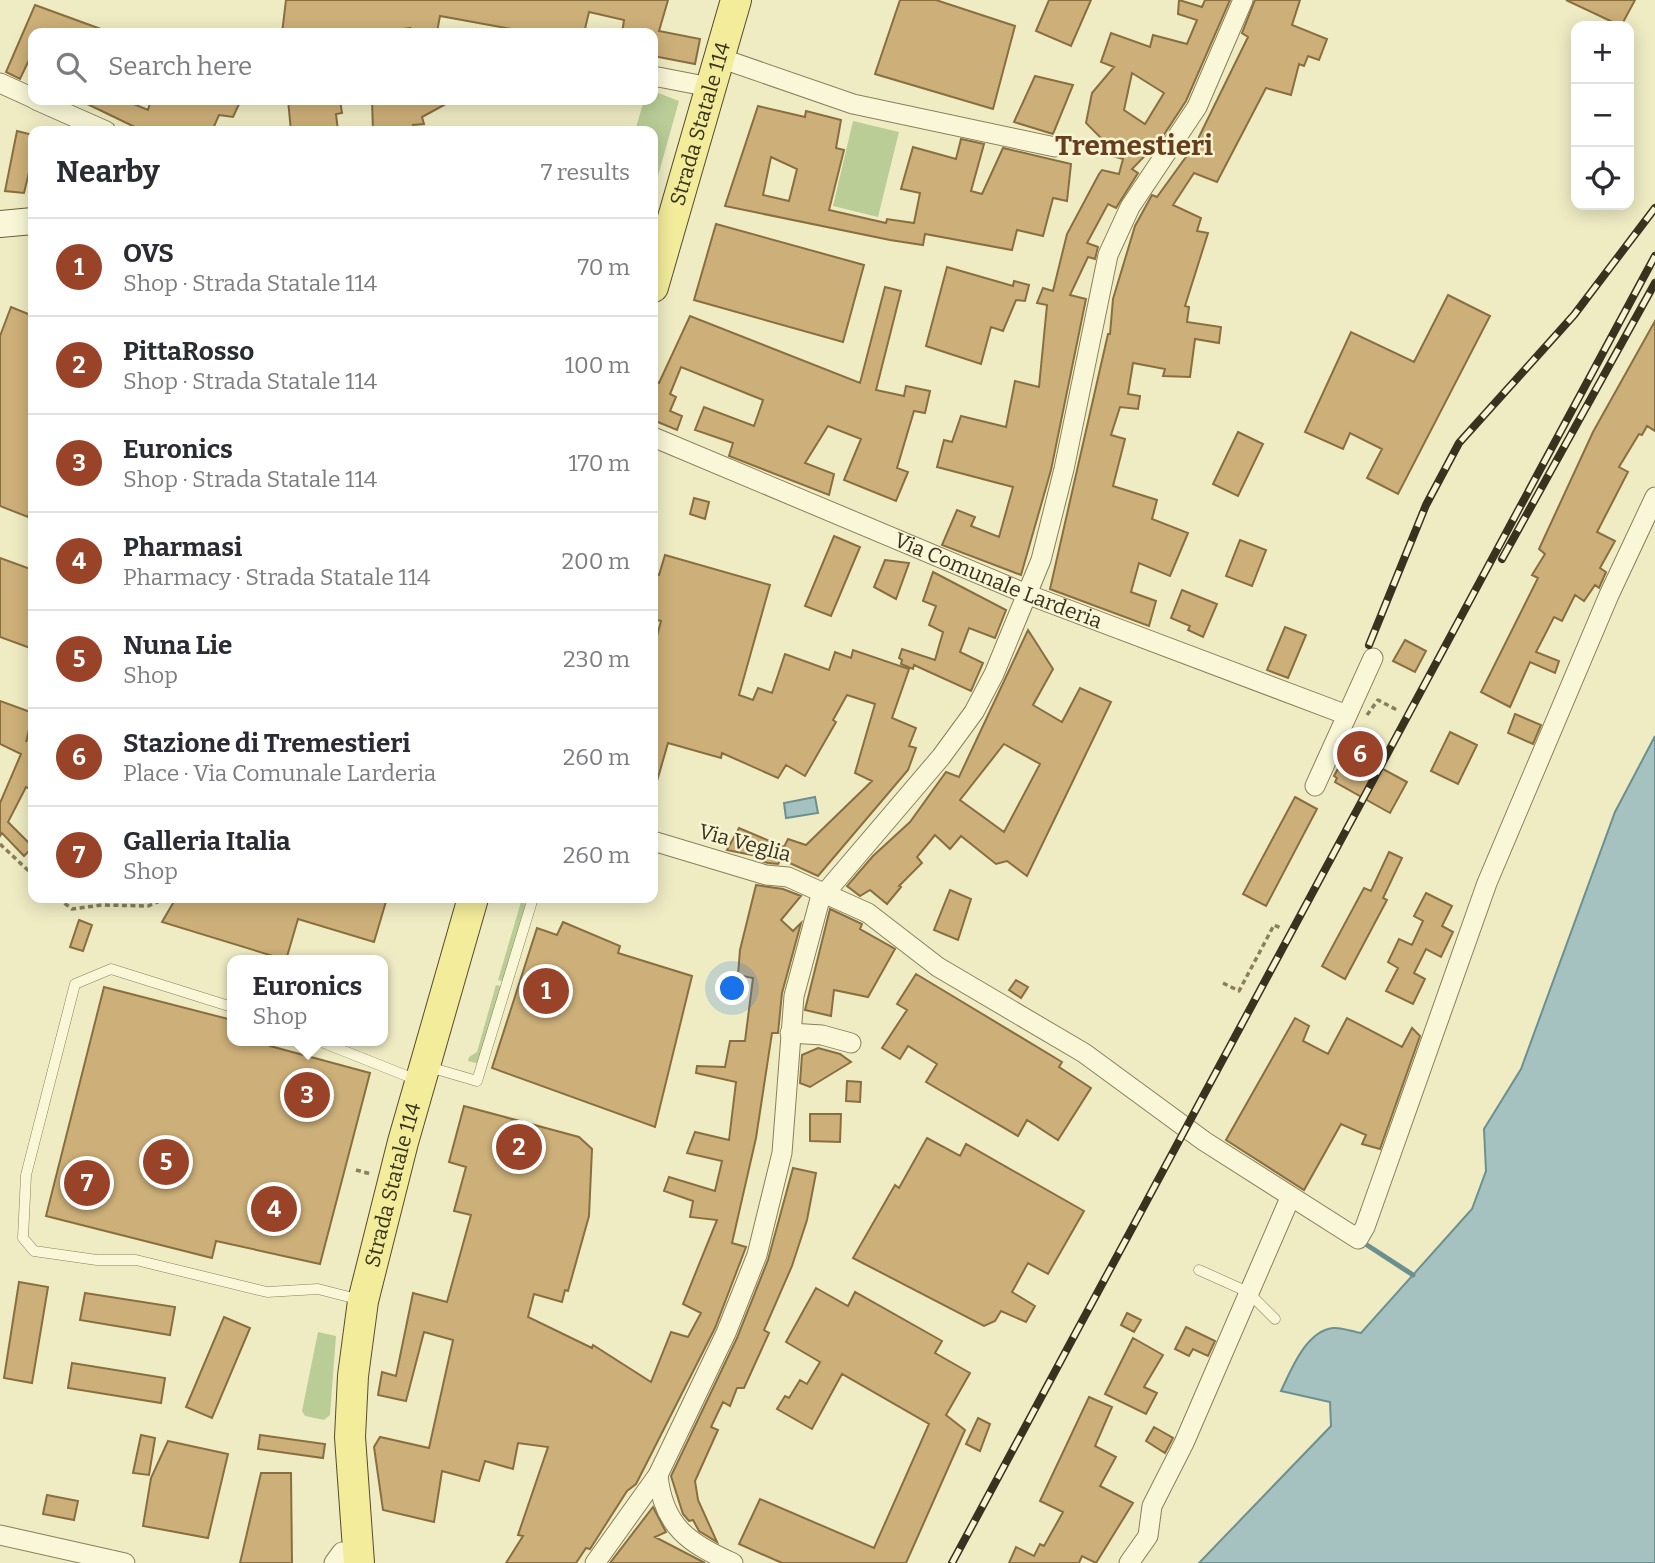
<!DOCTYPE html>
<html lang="en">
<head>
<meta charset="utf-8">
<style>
  :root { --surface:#fff; --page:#f2f2f3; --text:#2b2b33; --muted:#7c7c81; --line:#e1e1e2; --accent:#994329 }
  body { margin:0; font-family:Bitter,serif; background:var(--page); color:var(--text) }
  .controls { position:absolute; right:21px; top:21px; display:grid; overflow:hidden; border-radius:14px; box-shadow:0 4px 18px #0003 }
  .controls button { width:63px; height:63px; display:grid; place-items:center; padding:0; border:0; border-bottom:2px solid var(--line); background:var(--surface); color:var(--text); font:35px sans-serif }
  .you { position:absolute; left:733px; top:989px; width:24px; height:24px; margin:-18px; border:5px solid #fff; border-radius:50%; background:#1a73e8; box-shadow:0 0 0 10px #1a73e833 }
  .badge { display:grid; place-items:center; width:46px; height:46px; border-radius:50%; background:var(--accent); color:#fff; font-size:23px; font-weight:700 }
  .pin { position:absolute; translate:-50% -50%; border:4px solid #fff; box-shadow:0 2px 7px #0006 }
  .popup { position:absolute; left:227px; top:955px; width:161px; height:91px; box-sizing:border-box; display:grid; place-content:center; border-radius:14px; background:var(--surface); filter:drop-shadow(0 2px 5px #0005); font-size:23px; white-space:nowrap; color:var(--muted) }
  .popup b { font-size:26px; color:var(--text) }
  .popup::after { content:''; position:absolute; left:50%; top:100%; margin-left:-14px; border:14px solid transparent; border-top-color:var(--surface) }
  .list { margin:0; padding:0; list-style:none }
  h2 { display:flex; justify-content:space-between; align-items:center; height:91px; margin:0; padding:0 28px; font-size:30px }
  h2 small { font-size:23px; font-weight:400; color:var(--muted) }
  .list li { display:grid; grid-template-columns:46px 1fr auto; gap:21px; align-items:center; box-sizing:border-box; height:98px; padding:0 28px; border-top:2px solid var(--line) }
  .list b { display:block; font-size:26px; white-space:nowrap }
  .list p { margin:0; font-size:23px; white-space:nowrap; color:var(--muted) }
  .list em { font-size:23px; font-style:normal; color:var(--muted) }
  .icon { flex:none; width:38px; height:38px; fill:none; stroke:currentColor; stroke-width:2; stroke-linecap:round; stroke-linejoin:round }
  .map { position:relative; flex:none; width:1655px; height:1563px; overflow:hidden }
  .search { position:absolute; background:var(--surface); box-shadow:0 4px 18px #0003; left:28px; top:28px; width:630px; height:77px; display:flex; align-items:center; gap:18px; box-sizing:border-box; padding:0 24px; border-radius:14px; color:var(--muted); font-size:26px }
  .panel { position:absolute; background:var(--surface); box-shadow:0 4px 18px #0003; left:28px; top:126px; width:630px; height:777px; border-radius:14px }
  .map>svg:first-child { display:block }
</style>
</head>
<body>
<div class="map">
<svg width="1655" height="1563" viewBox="0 0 1655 1563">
  <rect width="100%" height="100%" fill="#efecc4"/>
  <path fill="#bacd97" d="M653 91 679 101 653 194V131H635L644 100H653Z
    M853 121 899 132 878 217 833 206Z
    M521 902 528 905 505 982 498 980Z
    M496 985 504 987 480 1064 468 1061 469 1057 477 1052Z
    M318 1332 336 1336 330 1415 324 1420 305 1416 302 1411Z"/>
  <path fill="#a6c2c0" stroke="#6c9090" stroke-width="2" d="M1655 736V1563H1199L1331 1426 1330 1402 1281 1391C1291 1370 1306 1331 1333 1328 1342 1327 1353 1332 1361 1333L1472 1209 1486 1171 1484 1129 1521 1069 1615 812Z
    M815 797 818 813 786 818 784 803Z"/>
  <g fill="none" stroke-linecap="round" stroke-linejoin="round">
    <path stroke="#6c9090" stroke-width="5" d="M1367 1245 1413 1275"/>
  </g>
  <path fill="#cdb079" stroke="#896e3f" stroke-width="2" fill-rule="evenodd" d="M286 0H668L659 31 700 39 695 64 653 56V33H622L624 20 589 12 584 33H523V31L440 16 437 32 409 33 410 28 376 33H282Z
    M900 0H936L1015 26 993 109 875 74Z
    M1049 0H1091L1071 46 1036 31Z
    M1179 0 1202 7 1205 0H1230L1186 101 1161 139 1132 169 1138 173 1116 208 1108 204 1087 243 1098 247 1095 259 1088 257 1070 295 1086 299 1051 470 1021 575 942 545 957 510 975 517 971 526 999 537 1013 487 937 467 944 440 952 442 961 416 1006 427 1015 381 1039 387 1047 305 1037 303 1043 288 1053 291 1067 234 1099 174 1102 170 1119 174 1123 159 1112 156 1115 152 1086 123 1092 93 1114 67 1101 62 1111 33 1150 47 1153 35 1187 44 1197 20 1178 14ZM1132 73 1164 93 1145 124 1124 110Z
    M1255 0H1300L1292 25 1327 39 1319 60 1308 56 1304 66 1299 64 1291 95 1266 88 1217 182 1194 173 1173 205 1201 218 1197 231 1208 233 1185 306 1189 307 1187 322 1221 327 1219 343 1195 339 1190 377 1163 376 1165 369 1133 363 1128 394 1140 396 1138 409 1120 407 1111 435 1125 439 1113 486 1157 500 1152 519 1188 533 1170 576 1139 563 1131 592 1156 601 1149 626 1050 589 1108 334H1110L1113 299 1135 226 1152 195 1157 197 1196 143 1248 37 1242 33Z
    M1566 0H1635L1621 26Z
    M35 5 109 32 108 33H33V64L28 62 20 79 6 72Z
    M1035 76 1073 85 1053 134 1014 122Z
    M79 100H124L148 110 151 100H241L233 117 219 115 212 131H143Z
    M288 100H340L342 113 336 114 338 131H291Z
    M372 100H453L422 117 424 124 413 125 414 131H373Z
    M758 106 805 117 806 111 841 120 836 148 844 150 829 210 886 223 887 219 914 223 920 193 901 189 913 147 956 159 961 139 984 144 971 191 982 194 1003 148 1071 164 1067 201 1053 198 1043 236 1017 230 1012 250 925 234 923 245 890 240 725 206ZM771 157 797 169 789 201 763 195Z
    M17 131 33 135V156L24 193 5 191Z
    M716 224 864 265 843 342 694 300Z
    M947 267 1013 286 1014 281 1029 285 1025 301 1016 300 1003 331 991 327 981 364 926 346Z
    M885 287 901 291 876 390 904 396 906 386 930 391 925 413 914 411 897 468 908 472 896 501 844 480 861 439 828 426 805 463 834 474 829 495 729 456 733 443 695 430 704 407 754 426 763 400 681 367 670 394 676 397 670 411 682 416 677 430 653 420V380L659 383 690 316 860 383Z
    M1448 295 1490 316 1398 494 1367 478 1382 449 1350 433 1343 449 1305 432 1351 332 1414 362Z
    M11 307 33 316V502L28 517 0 506V336Z
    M1655 321V431L1647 426 1642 435 1639 434 1619 467 1628 472 1597 532 1615 541 1600 568 1606 572 1599 588 1595 585 1584 601 1575 595 1562 621 1554 617 1536 652 1559 661 1555 673 1530 662 1510 707 1481 692 1538 578 1532 575 1545 554 1539 549 1593 432Z
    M1238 432 1263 444 1238 496 1213 484Z
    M694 498 709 502 705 519 690 514Z
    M834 536 860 547 831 616 805 606Z
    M1240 540 1266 550 1252 586 1226 576Z
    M665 555 770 585 739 695 753 700 758 688 772 693 785 654 829 670 835 652 851 658 853 650 909 669 892 718 916 728 909 746 916 748 908 770 818 876 781 859 778 864 768 863 761 861 762 857 727 850 739 828 784 847 788 839 806 845 872 781 855 773 875 704 847 695 833 720 836 722 805 776 786 765 778 778 722 753 721 758 668 743 657 781 653 780V651L661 621 653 619V573L659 575Z
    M0 558 33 570V649L0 637Z
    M885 560 909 563 896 599 874 587Z
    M933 572 1006 610 995 638 969 628 960 652 983 663 971 691 914 665 913 669 901 664 902 660 899 658 902 649 935 660 943 632 929 625 936 606 923 601Z
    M1182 590 1217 604 1203 637 1188 630 1190 626 1171 618Z
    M1285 627 1306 635 1288 678 1267 670Z
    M1028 630 1053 669 1033 705 1062 722 1080 688 1111 702 1027 876 1007 861 996 864 961 836 950 849 935 835 917 857 922 863 899 886 901 887 887 904 870 890 860 896 847 886 873 856 910 822 946 772 959 777ZM1004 744 1040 764 1004 832 960 800Z
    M1405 640 1426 651 1415 672 1393 661Z
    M0 701 33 713 26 742 33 726V790L26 787 8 822 33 847 24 856 2 833 0 836V803L21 754 0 744Z
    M1515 714 1541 725 1533 744 1508 733Z
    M1359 729 1381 741 1370 762 1407 782 1390 813 1335 782 1337 778 1334 776Z
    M1450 732 1477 745 1458 784 1431 771Z
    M1295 797 1317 809 1266 906 1243 894Z
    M1389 852 1402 858 1383 898 1387 900 1345 979 1322 966 1364 888 1371 891Z
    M756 885 783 889 801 896 781 920 793 931 801 923 782 993 778 1033H772L756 1138 732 1243 746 1247 715 1328 636 1484 627 1491 590 1549 586 1548 576 1563H506L523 1536 518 1535 548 1447 518 1443 513 1469 485 1461 479 1481 442 1471 434 1522 383 1510 374 1447 380 1437 429 1448 453 1340 424 1332 406 1401 378 1395 382 1372 396 1376 413 1293 447 1302 471 1215 454 1211 466 1167 449 1162 464 1106 579 1137 592 1149 589 1216 568 1291 565 1290 562 1302 534 1294 528 1317 592 1348 593 1345 651 1382 671 1332 688 1337 701 1313 683 1304 717 1220 690 1217 693 1201 664 1191 669 1177 715 1191 722 1161 687 1153 695 1132 729 1140 736 1082 696 1073 697 1066 725 1067 730 1041H745L753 978 738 975 740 950Z
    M950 890 971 899 958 940 934 930Z
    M1426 893 1452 906 1442 926 1453 932 1441 957 1426 949 1414 973 1425 979 1413 1004 1386 991 1398 968 1388 962 1399 939 1412 945 1423 921 1414 916Z
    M176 898H387L374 942 298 919 286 960 162 922Z
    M830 909 862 924 860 929 895 949 868 997 834 990 831 1016 805 1010Z
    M79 920 92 925 83 951 70 947Z
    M563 922 620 946 618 953 692 976 655 1127 492 1068 537 928 557 935Z
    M916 974 1062 1062 1059 1067 1091 1088 1058 1140 1027 1120 1018 1136 926 1082 937 1064 908 1046 900 1059 882 1048 907 1010 897 1004Z
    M1016 980 1028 987 1021 998 1009 990Z
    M104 987 232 1020V1041H271L270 1046 370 1073 320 1264 216 1241 212 1258 46 1216Z
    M1295 1018 1309 1026 1303 1041 1328 1054 1347 1018 1402 1047 1412 1028 1420 1036 1380 1149 1362 1144 1366 1135 1341 1124 1304 1190 1226 1140Z
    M818 1048 840 1054 851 1062 810 1087 800 1083 802 1055Z
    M847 1081 861 1082 860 1102 846 1101Z
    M810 1114H841L840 1142 810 1141Z
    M927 1138 960 1156 966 1144 1084 1211 1048 1274 1028 1263 1012 1292 1035 1306 1026 1322 1001 1311 995 1321 984 1326 853 1258 895 1185 899 1188Z
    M793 1168 816 1173 807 1220 792 1266 764 1330 769 1333 744 1388H737L730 1406 723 1402 711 1427 718 1430 695 1481 698 1500 717 1542 699 1531 693 1520 689 1521 683 1514 671 1476 737 1338 768 1260Z
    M19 1282 48 1287 32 1383 4 1378Z
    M816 1288 848 1306 855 1292 942 1341 935 1353 970 1373 946 1415 965 1430 906 1563H782L739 1544 760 1499 874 1548 929 1424 842 1374 812 1429 777 1409 785 1396 789 1398 800 1380 807 1384 820 1362 786 1342Z
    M85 1293 175 1307 170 1335 80 1320Z
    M1127 1313 1141 1320 1134 1332 1121 1325Z
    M224 1317 250 1328 212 1418 186 1407Z
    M1186 1327 1215 1341 1208 1356 1193 1349 1189 1356 1175 1349Z
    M1133 1338 1163 1355 1144 1387 1157 1393 1146 1414 1105 1394Z
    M72 1363 165 1378 161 1403 68 1388Z
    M1089 1397 1112 1407 1095 1446 1116 1457 1100 1486 1133 1503 1096 1563 1082 1556 1079 1563H1009L1016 1547 1034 1556 1040 1544 1044 1546 1063 1512 1040 1501Z
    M978 1418 990 1424 980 1451 966 1444Z
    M1154 1427 1173 1438 1165 1453 1146 1441Z
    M141 1435 155 1438 149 1475 133 1473Z
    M260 1435 325 1444 323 1458 258 1449Z
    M168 1441 228 1454 208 1538 143 1526 151 1478Z
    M261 1473H291L292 1563H240Z
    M47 1495 78 1501 74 1520 43 1514Z
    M653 1507 666 1532 655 1537 705 1563H610Z"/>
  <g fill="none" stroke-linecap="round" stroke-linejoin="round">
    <g stroke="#897f5a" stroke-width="11">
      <path id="lane" d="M232 1007 111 969 75 984 26 1175 23 1238 34 1251 97 1260H136L267 1292 318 1289 361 1300
        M319 1041 417 1080
        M429 1067 477 1081 533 898
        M1199 1270 1248 1292 1275 1319"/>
    </g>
    <g stroke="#897f5a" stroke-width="21">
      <g id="street">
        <path d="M720 58 853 104 1055 147"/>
        <path d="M653 76 710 87"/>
        <path d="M0 83 33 98"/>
        <path d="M36 100 106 131"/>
        <path id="s1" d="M653 437 1029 595 1347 715"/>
        <path d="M1315 786 1373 658"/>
        <path d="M653 841 766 875 788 877 868 913 938 967 1084 1053 1204 1141 1358 1239 1365 1227 1487 883 1609 595 1655 497"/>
        <path d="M790 1033 822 1035 851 1043"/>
        <path d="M658 1475C663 1527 690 1544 733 1563"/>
        <path d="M0 1535 125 1563"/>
        <path d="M334 1563 342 1552"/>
        <path d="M595 1563 658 1475 726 1333 757 1255 782 1153 794 996 820 899 941 757 974 712 994 674 1041 560 1064 469 1108 255 1130 207 1197 107 1243 0"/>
        <path d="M1129 1563 1148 1536 1152 1506 1184 1443 1290 1198"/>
      </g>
    </g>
    <g stroke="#6b5f3d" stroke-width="28">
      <path id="secondary" d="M0 224 33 221"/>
    </g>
    <g stroke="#574b2e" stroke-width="32">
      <g id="primary">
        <path id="s2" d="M653 287 736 0"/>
        <path id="s3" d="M359 1563 350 1437 353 1376 363 1301 403 1142 473 898"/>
      </g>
    </g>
    <path stroke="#897f5a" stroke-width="3.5" stroke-dasharray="5 3.5" stroke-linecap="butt" d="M1367 715 1378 700 1399 711
      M0 844 33 875
      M58 898 72 909 102 905 148 906 167 898
      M1223 983 1239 991 1274 925 1281 928
      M356 1170 371 1174"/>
    <use href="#lane" stroke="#f9f7d7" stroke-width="10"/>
    <use href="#street" stroke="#f9f7d7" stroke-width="19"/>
    <use href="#secondary" stroke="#f9f7d7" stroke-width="26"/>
    <use href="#primary" stroke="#f2ec9b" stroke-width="30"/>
    <g stroke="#39321e" stroke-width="8">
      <path id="rail" d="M1502 559 1655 283
        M1369 645 1426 505 1459 443 1574 315 1655 208
        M952 1563 1655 256"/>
    </g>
    <use href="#rail" stroke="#f6f4d3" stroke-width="5" stroke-dasharray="16" stroke-linecap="butt"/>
  </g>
  <g text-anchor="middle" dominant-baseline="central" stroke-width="5" stroke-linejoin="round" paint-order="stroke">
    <g font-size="21" fill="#39321e" stroke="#f6f4d3">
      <text stroke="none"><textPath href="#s2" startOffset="170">Strada Statale 114</textPath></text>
      <text stroke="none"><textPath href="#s1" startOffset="374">Via Comunale Larderia</textPath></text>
      <text transform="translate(745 843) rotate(15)">Via Veglia</text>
      <text stroke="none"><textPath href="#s3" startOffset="383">Strada Statale 114</textPath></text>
    </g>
    <g font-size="28" font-weight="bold" fill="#663e1d" stroke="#f6f4d3">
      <text x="1134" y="145">Tremestieri</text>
    </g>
  </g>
</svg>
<div class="controls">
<button>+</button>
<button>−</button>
<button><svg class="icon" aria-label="locate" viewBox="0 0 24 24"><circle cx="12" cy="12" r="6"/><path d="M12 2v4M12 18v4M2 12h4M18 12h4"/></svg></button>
</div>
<div class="you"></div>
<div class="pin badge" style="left:546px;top:991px">1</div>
<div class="pin badge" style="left:519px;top:1147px">2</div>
<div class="pin badge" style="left:307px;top:1095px">3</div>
<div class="popup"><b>Euronics</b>Shop</div>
<div class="pin badge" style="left:274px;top:1209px">4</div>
<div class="pin badge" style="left:166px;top:1162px">5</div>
<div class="pin badge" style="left:1360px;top:754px">6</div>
<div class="pin badge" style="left:87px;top:1183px">7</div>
<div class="search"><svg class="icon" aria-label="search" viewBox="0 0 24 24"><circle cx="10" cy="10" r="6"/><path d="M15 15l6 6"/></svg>Search here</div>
<section class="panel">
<h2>Nearby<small>7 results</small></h2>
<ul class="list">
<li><span class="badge">1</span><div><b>OVS</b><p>Shop · Strada Statale 114</p></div><em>70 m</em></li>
<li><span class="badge">2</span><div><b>PittaRosso</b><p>Shop · Strada Statale 114</p></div><em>100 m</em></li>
<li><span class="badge">3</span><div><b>Euronics</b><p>Shop · Strada Statale 114</p></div><em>170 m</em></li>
<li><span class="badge">4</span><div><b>Pharmasi</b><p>Pharmacy · Strada Statale 114</p></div><em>200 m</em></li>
<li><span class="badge">5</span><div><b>Nuna Lie</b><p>Shop</p></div><em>230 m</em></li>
<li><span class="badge">6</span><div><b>Stazione di Tremestieri</b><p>Place · Via Comunale Larderia</p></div><em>260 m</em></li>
<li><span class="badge">7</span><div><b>Galleria Italia</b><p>Shop</p></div><em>260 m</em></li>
</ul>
</section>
</div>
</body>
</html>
